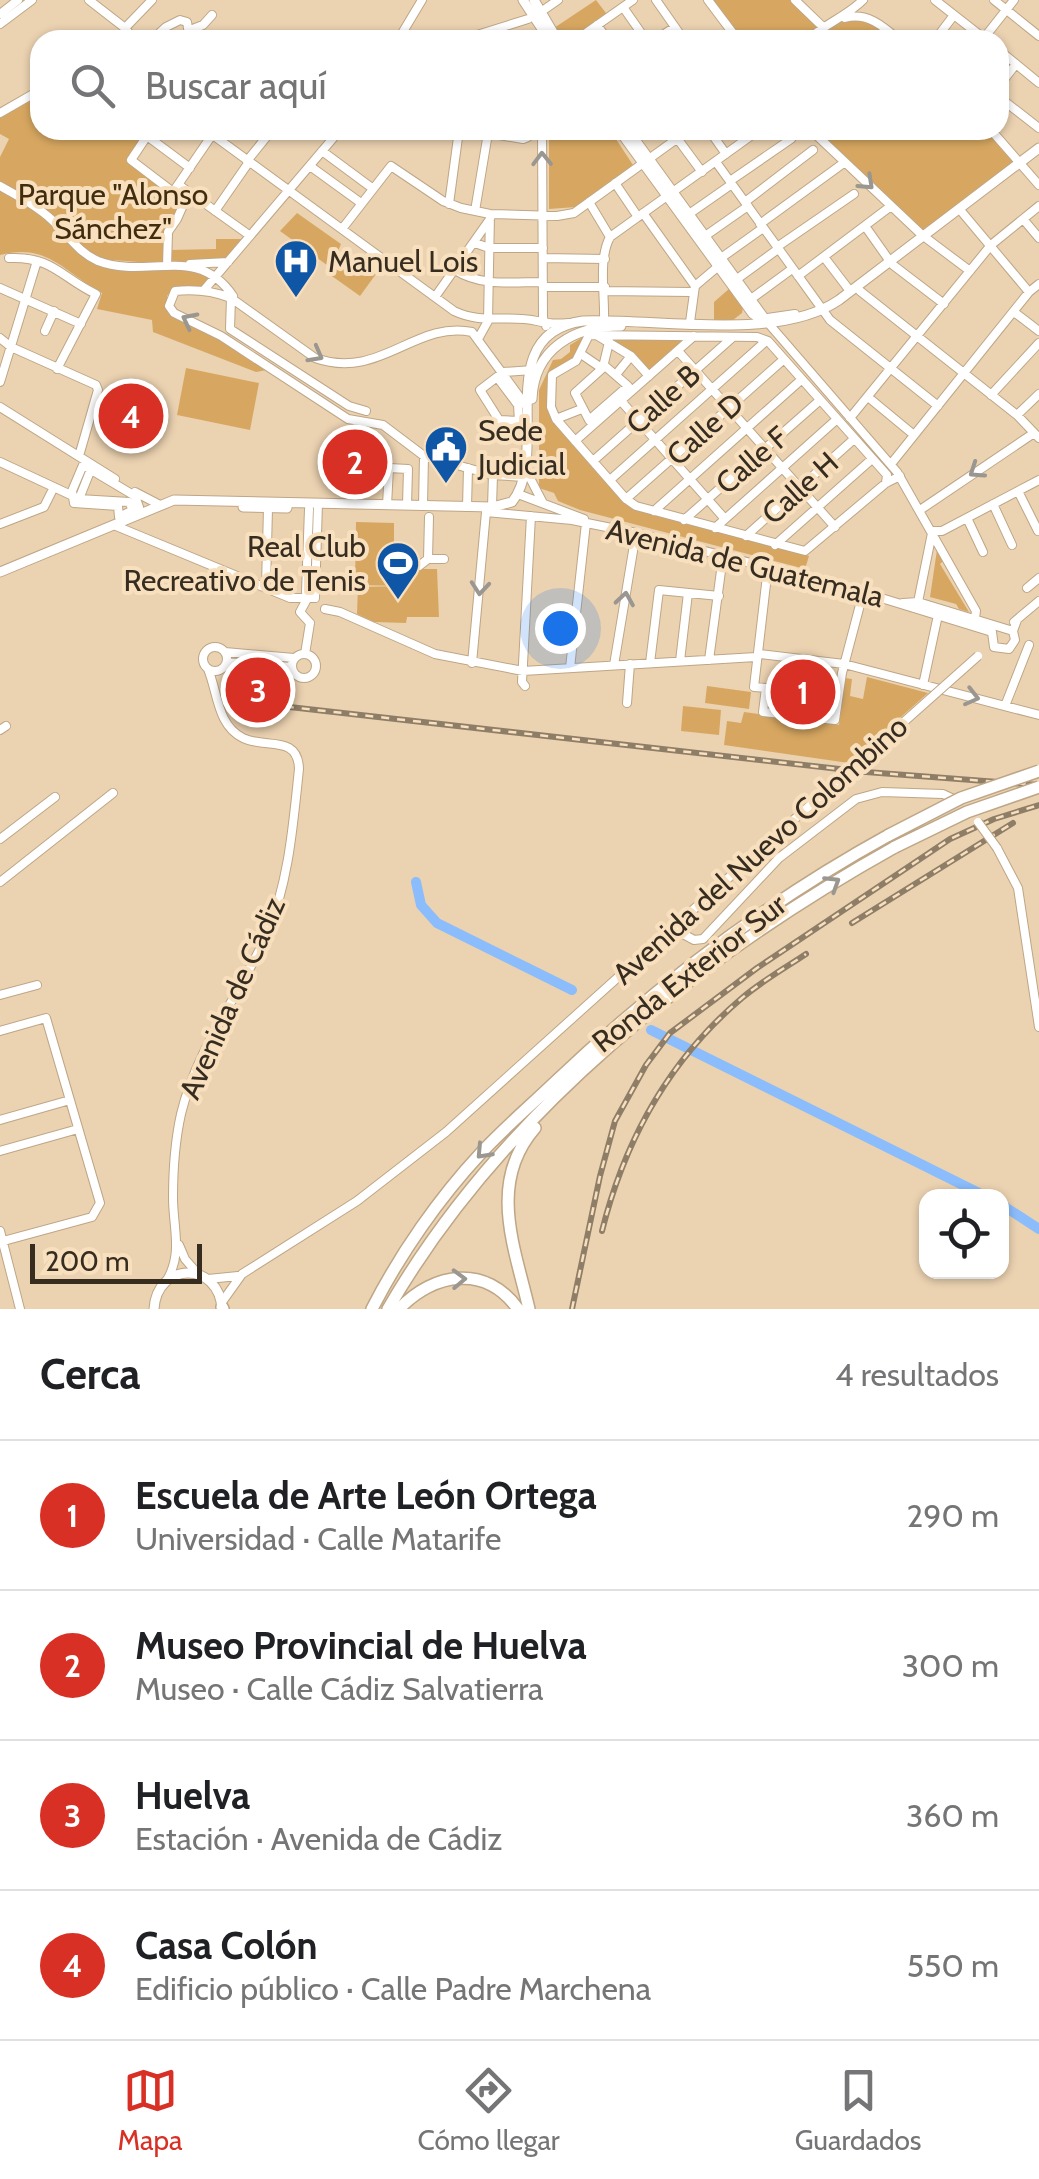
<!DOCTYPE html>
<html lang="es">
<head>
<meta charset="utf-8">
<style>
  :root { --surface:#fff; --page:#f6f6f6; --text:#202124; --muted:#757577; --line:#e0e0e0; --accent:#d93025 }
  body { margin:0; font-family:Cabin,sans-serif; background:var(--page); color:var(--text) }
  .controls { position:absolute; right:30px; bottom:30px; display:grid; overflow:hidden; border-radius:20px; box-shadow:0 2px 8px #0004 }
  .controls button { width:90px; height:90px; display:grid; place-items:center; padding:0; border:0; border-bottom:2px solid var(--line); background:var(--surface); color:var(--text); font:50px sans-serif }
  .scale { position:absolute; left:30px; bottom:25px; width:172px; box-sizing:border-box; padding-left:10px; border:5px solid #362d20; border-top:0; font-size:28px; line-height:35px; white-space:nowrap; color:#362d20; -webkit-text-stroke:8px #f8dfbe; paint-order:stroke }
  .you { position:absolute; left:560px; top:628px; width:35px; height:35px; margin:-25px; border:8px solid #fff; border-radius:50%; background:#1a73e8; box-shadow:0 0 0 15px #1a73e833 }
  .badge { display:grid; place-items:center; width:65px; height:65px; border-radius:50%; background:var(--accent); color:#fff; font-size:32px; font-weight:700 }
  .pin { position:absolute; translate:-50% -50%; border:5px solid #fff; box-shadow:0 2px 10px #0006 }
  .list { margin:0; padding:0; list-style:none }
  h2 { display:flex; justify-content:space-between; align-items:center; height:130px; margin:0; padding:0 40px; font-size:42px }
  h2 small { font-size:32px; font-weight:400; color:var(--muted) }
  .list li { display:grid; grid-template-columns:65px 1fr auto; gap:30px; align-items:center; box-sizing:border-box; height:150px; padding:0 40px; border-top:2px solid var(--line) }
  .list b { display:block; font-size:38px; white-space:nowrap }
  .list p { margin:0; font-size:32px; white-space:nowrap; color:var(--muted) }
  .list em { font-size:32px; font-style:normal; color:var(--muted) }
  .icon { flex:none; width:55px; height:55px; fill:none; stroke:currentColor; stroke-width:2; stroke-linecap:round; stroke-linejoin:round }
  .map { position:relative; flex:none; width:1039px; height:1309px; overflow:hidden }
  .search { position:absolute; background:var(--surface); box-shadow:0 2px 8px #0004; left:30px; right:30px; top:30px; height:110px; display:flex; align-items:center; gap:25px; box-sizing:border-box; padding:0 35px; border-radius:30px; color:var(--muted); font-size:38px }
  .sheet { height:730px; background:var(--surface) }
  nav { display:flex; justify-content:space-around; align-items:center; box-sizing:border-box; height:140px; border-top:2px solid var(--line); background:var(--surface); font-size:28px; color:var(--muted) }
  nav a { display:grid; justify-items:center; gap:5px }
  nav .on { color:var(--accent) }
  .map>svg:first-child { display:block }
</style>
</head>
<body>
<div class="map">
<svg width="1039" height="1309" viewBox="0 0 1039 1309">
  <rect width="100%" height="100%" fill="#ebd2b1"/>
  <path fill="#d7a761" d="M596 0 609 17C585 34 579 48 551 30Z
    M712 0H795L823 27C858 10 869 18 899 40H738Z
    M40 93V130H148L127 161 183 201 165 232V264L99 259 0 183V157L9 139 0 134V116Z
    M549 130H610L633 165 576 207 549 209Z
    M811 130H991L1019 161 922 235Z
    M0 189 49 221 98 264 182 269 212 276 202 288 174 287 167 296V307L267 370 256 372 153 332 152 320 97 309 102 293C66 274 48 242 0 255Z
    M297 213 341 244 331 268 280 231Z
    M216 239H243L224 261 178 262 170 260V250L216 249Z
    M345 251 376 274 360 296 329 274Z
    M730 288 743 307 742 313 733 320H714V302Z
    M583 337 574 357 548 377 550 416 632 507 809 556 805 569 580 510 558 501 554 493 539 488V390L553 360 561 359 570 352V345Z
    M689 338 649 373 606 339Z
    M186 368 259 383 250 430 177 415Z
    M356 522 394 523V570L407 571V584H410V569H437L439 617H407L406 623 374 622 357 614 358 587 407 586 355 585Z
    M937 550 943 561 940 564 969 612 959 609 956 604 930 597Z
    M867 677 928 693 849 763 724 745 727 721 741 723 744 712 839 725 845 678 852 679 850 696 863 699Z
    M707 686 751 692 749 709 705 703Z
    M683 706 721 710 719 735 681 731Z"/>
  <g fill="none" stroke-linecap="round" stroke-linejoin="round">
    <path stroke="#8bbcfb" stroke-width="10" d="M416 882 421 905 437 923 572 990
      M651 1030 985 1196
      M1002 1205 1039 1229"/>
    <g stroke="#bea686" stroke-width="10">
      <path id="minor" d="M89 0 125 28 134 40
        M656 0 684 40
        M708 0 738 40
        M795 0 823 27
        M935 0 986 40
        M994 0 1039 36
        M623 7 646 40
        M545 9 558 0
        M0 14 18 0
        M845 18C867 12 883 26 899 40
        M0 24 32 0
        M597 25 608 40
        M125 28 152 0
        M190 30 203 25 212 15
        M984 38 1014 0
        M152 40 166 27 180 20 187 22 190 40
        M398 40 422 0
        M461 40 528 19
        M576 40 633 0
        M655 40 675 27
        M808 40C824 24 846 17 863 0
        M935 40 954 15
        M999 50 1039 83
        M999 86 1016 64
        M999 97 1039 128
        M0 113 40 90
        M151 130 131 160 173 192 212 135
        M206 130 454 311C483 325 508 314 537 321 549 324 556 324 569 323
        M469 130 523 139 528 137 531 130
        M542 130 543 318 546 326
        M671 130 702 172
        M709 130 726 154
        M811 130 922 235 970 271
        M991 130 1039 185
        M147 136 190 168
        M322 151 372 188
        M247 161 272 130
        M716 162 830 320 938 406
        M310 166 361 203
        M730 181 791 139 796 130
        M615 183 638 217
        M179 185 249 235
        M0 186C18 196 37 206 52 220 67 234 79 253 98 261 147 280 197 243 233 296
        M589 202 610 237
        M745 202 813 150
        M449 204 459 130
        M215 211 249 162
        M475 211 488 133
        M961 211 1029 292
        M643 213 695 286
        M689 214 732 184
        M1023 219 1039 238
        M760 224 845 162
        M865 226 889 260
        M342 229 391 166 443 201 461 208 490 214 557 216 574 213 689 130
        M708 234 748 206
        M475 243 489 248H543
        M777 247 854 194
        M824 257 850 291
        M9 258C52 256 62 278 96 294L57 369
        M543 258 605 259
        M721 258 763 228
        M190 264 228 262
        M893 265 944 304
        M167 266 168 232 177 219 189 192
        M455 270C481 287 513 282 543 282
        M798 276 891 206
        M737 279 778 249
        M543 287H605
        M0 288 81 324
        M204 290 340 130
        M604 291 692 292
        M860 291 1017 415 1039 438
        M435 297 490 219
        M231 298 230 329 349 406 366 411
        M751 299 792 269
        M1014 312 1039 331
        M760 319 795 314
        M604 320C605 295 598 259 610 237L759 130
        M690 322 695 286 721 264
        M769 324 897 472 976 611 975 618
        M45 331 54 311
        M598 336 631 356 649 376
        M0 338 11 347 96 385 98 390 79 456
        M478 339 488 321 490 214
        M678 351 835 527
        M581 354 600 367
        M604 363 609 342
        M605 366 628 386 589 420 575 393Z
        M503 372 533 370
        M618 372 631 356
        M497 377 518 405 519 421 499 420 480 390Z
        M0 382 37 261
        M991 395 1039 343
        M868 397 914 435
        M621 401 725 519
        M0 407 115 479
        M1017 415 1039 394
        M850 418 991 245 1039 206
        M556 419 579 410
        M575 441 694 336
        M593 461 733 337
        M0 462 73 496
        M891 464 1029 292 1039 284
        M83 465 135 496 139 507 119 517 118 506 74 503 72 491Z
        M91 469 79 499 129 502 133 510
        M524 477 493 475 424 456 383 425 348 419 221 336 174 313 169 306 175 291C194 289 213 291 231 298L315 358C380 381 415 320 472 332L527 407
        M530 478 543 503
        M610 480 766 341
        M886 483 887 475 768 341 757 337 589 335 576 361 552 375 551 407 556 419 626 499 636 506 805 551 886 483 900 476
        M1018 491 1038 531
        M135 492 160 505
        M518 494 584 519
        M626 499 783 360
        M993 504 1012 545
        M387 505 389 468 408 469 407 505
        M423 506 424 456
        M467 507 468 468
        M492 507 493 475
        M920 510 1034 433
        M654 511 801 380
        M967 518 983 552
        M684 520 819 401
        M0 524 44 507 54 487
        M116 526 290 598H315
        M715 528 836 420
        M933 531H942L1039 480
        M746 536 854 439
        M775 545 872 459
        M428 559 429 517
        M428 559H444
        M394 564 419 566 428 559
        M768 567 754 687 766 688 763 712 835 720 842 673 861 601 871 597
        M266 586 268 508
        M1027 588 1039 578
        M306 592 309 509
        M315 598 318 503
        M307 599 300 612 310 623
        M918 602 932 533
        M903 603 918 602 1013 631
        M325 609 340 612 435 654 523 671 756 657
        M1014 622 1039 601
        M992 632 994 647 1009 649 1015 640 1013 631 1017 620
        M203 659a12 12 0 1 1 24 0a12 12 0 1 1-24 0Z
        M225 652 294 658
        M292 666a12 12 0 1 1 24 0a12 12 0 1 1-24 0Z
        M305 654 310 623
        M760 654 844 664 1039 715
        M709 660 723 556
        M680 661 688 593
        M227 662 291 667
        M472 663 486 512 572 520 636 533 865 593 992 632
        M650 663 659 590 719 596
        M614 665 636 533
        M570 668 586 523
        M923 685 938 615
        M525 686 522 682 531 516
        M627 703 630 664
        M1005 706 1029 645
        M0 730 6 726
        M0 839 55 797
        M997 848 1018 888 1039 1027
        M0 882 113 793
        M674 929 694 940 703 939 779 858 856 799 882 792 943 794 958 801
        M0 995 37 985
        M0 1031 46 1018 100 1203 92 1217 0 1242
        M0 1120 70 1100
        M0 1151 78 1129
        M0 1231 20 1309
        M179 1245 185 1259 198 1274
        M208 1279 238 1276
        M167 1280C183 1253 173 1227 173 1198 173 1170 175 1141 181 1114 197 1047 240 995 267 934 289 881 293 825 299 769 298 734 265 749 243 738 217 725 218 693 208 669
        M222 1302 242 1274 357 1201 446 1132 735 872"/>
    </g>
    <g stroke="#bea686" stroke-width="11">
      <path id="major" d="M523 0 548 38
        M534 0 554 34
        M554 34 562 35 567 40
        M619 130 753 314 765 322
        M628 130 767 322
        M532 399C534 348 575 326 621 326
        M243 507 287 508
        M0 572 174 500 492 507 512 502C552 453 489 334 583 321 657 318 778 342 839 300L1039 148
        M154 1309C157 1261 219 1261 222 1309"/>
    </g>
    <g stroke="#bea686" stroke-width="14">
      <path id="highway" d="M222 1307 223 1309
        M372 1309C400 1254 439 1198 481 1153 503 1129 529 1107 553 1084 655 987 765 903 889 835
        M388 1309C502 1112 698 957 895 847
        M399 1309C434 1272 486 1264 518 1309
        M529 1309C515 1248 487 1183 535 1128"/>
    </g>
    <use href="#minor" stroke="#fff" stroke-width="8"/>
    <use href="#major" stroke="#fff" stroke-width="9"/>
    <use href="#highway" stroke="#fff" stroke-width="11"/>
    <g stroke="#8f7e67" stroke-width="6">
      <path id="rail" d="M254 703 866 772 1039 785
        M852 923 1013 823
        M602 1231C625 1139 670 1059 742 998 762 981 785 968 806 954
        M572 1309 600 1176 615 1121 646 1065 670 1033 757 968 950 839 994 819 1039 805"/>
    </g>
    <use href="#rail" stroke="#f8dfbe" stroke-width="2.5" stroke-dasharray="8" stroke-linecap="butt"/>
    <g stroke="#bea686" stroke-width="10" stroke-linecap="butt">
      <path id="minor-bridge" d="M978 822 997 848
        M735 872 978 656"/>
    </g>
    <g stroke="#bea686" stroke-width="14" stroke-linecap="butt">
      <path id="highway-bridge" d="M889 835 961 798 1039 771
        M895 847 967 812 1039 787"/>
    </g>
    <use href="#minor-bridge" stroke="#fff" stroke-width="8"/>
    <use href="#highway-bridge" stroke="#fff" stroke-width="11"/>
  </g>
  <defs><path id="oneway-chevron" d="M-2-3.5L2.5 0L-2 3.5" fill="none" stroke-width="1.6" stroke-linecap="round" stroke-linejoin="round" transform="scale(2.5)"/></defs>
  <g stroke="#9a9690">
    <use href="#oneway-chevron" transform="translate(542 159) rotate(-91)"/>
    <use href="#oneway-chevron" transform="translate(867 183) rotate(43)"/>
    <use href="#oneway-chevron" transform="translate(189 320) rotate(-153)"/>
    <use href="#oneway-chevron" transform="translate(316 355) rotate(29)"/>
    <use href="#oneway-chevron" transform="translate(976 471) rotate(146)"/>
    <use href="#oneway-chevron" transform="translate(480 588) rotate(95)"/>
    <use href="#oneway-chevron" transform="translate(625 599) rotate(-81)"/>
    <use href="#oneway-chevron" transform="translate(972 697) rotate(14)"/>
    <use href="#oneway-chevron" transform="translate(833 883) rotate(-32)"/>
    <use href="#oneway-chevron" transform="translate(483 1152) rotate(133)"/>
    <use href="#oneway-chevron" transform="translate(459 1279) rotate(-2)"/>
  </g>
  <defs>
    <g id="hospital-pin" transform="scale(2.25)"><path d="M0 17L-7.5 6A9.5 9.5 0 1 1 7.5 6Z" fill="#0f57a6" stroke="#f8dfbe"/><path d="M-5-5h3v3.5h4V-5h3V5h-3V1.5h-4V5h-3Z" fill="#fff"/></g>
    <g id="civic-pin" transform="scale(2.25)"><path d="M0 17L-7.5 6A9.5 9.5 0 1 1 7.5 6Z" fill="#0f57a6" stroke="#f8dfbe"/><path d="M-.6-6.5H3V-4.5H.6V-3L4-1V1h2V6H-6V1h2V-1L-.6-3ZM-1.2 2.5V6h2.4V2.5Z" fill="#fff"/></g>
    <g id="stadium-pin" transform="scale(2.25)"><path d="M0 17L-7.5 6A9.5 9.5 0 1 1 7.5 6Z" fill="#0f57a6" stroke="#f8dfbe"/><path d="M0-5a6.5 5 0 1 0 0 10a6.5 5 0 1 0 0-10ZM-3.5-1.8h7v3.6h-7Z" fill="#fff"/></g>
  </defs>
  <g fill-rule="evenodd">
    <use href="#hospital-pin" x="296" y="261"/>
    <use href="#civic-pin" x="446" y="447"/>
    <use href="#stadium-pin" x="398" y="563"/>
  </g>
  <g text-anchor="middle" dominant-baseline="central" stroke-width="8" stroke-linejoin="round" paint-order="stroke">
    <g font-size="30" fill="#412d0e" stroke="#f8dfbe">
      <text x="113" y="194">Parque "Alonso<tspan x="113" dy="34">Sánchez"</tspan></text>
    </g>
    <g font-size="30" fill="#362d20" stroke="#f8dfbe" text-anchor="start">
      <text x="328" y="261">Manuel Lois</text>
      <text x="478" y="430">Sede<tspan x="478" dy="34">Judicial</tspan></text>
      <text x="366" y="546" text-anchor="end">Real Club<tspan x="366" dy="34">Recreativo de Tenis</tspan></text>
    </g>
    <g font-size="30" fill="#362d20" stroke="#f8dfbe">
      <text transform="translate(663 399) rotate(-42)">Calle B</text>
      <text transform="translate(705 429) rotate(-42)">Calle D</text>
      <text transform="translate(752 460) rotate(-41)">Calle F</text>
      <text transform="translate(800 488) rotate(-42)">Calle H</text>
      <text transform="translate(745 563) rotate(14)">Avenida de Guatemala</text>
      <text transform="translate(760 850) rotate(-42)">Avenida del Nuevo Colombino</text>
      <text transform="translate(689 973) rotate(-38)">Ronda Exterior Sur</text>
      <text transform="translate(232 998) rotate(-66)">Avenida de Cádiz</text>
    </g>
  </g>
</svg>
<div class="controls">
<button><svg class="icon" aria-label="locate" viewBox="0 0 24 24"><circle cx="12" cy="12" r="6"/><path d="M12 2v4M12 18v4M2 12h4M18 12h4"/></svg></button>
</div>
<div class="scale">200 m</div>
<div class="you"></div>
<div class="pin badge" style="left:803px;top:692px">1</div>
<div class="pin badge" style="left:355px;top:462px">2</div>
<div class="pin badge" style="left:258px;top:690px">3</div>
<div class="pin badge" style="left:131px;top:416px">4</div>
<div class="search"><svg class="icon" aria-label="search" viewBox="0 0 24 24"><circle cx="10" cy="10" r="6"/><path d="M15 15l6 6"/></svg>Buscar aquí</div>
</div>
<section class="sheet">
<h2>Cerca<small>4 resultados</small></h2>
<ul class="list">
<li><span class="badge">1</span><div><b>Escuela de Arte León Ortega</b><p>Universidad · Calle Matarife</p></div><em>290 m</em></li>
<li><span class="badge">2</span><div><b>Museo Provincial de Huelva</b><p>Museo · Calle Cádiz Salvatierra</p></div><em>300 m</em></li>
<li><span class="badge">3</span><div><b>Huelva</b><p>Estación · Avenida de Cádiz</p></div><em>360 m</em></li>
<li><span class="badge">4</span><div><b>Casa Colón</b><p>Edificio público · Calle Padre Marchena</p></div><em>550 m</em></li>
</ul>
</section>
<nav>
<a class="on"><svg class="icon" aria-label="map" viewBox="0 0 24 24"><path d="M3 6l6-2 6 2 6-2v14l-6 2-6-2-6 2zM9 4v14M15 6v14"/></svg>Mapa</a>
<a><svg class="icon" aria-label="directions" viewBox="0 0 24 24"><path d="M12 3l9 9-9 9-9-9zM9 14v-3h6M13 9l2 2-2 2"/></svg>Cómo llegar</a>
<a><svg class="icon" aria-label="saved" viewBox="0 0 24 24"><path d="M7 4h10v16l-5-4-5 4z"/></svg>Guardados</a>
</nav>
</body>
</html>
